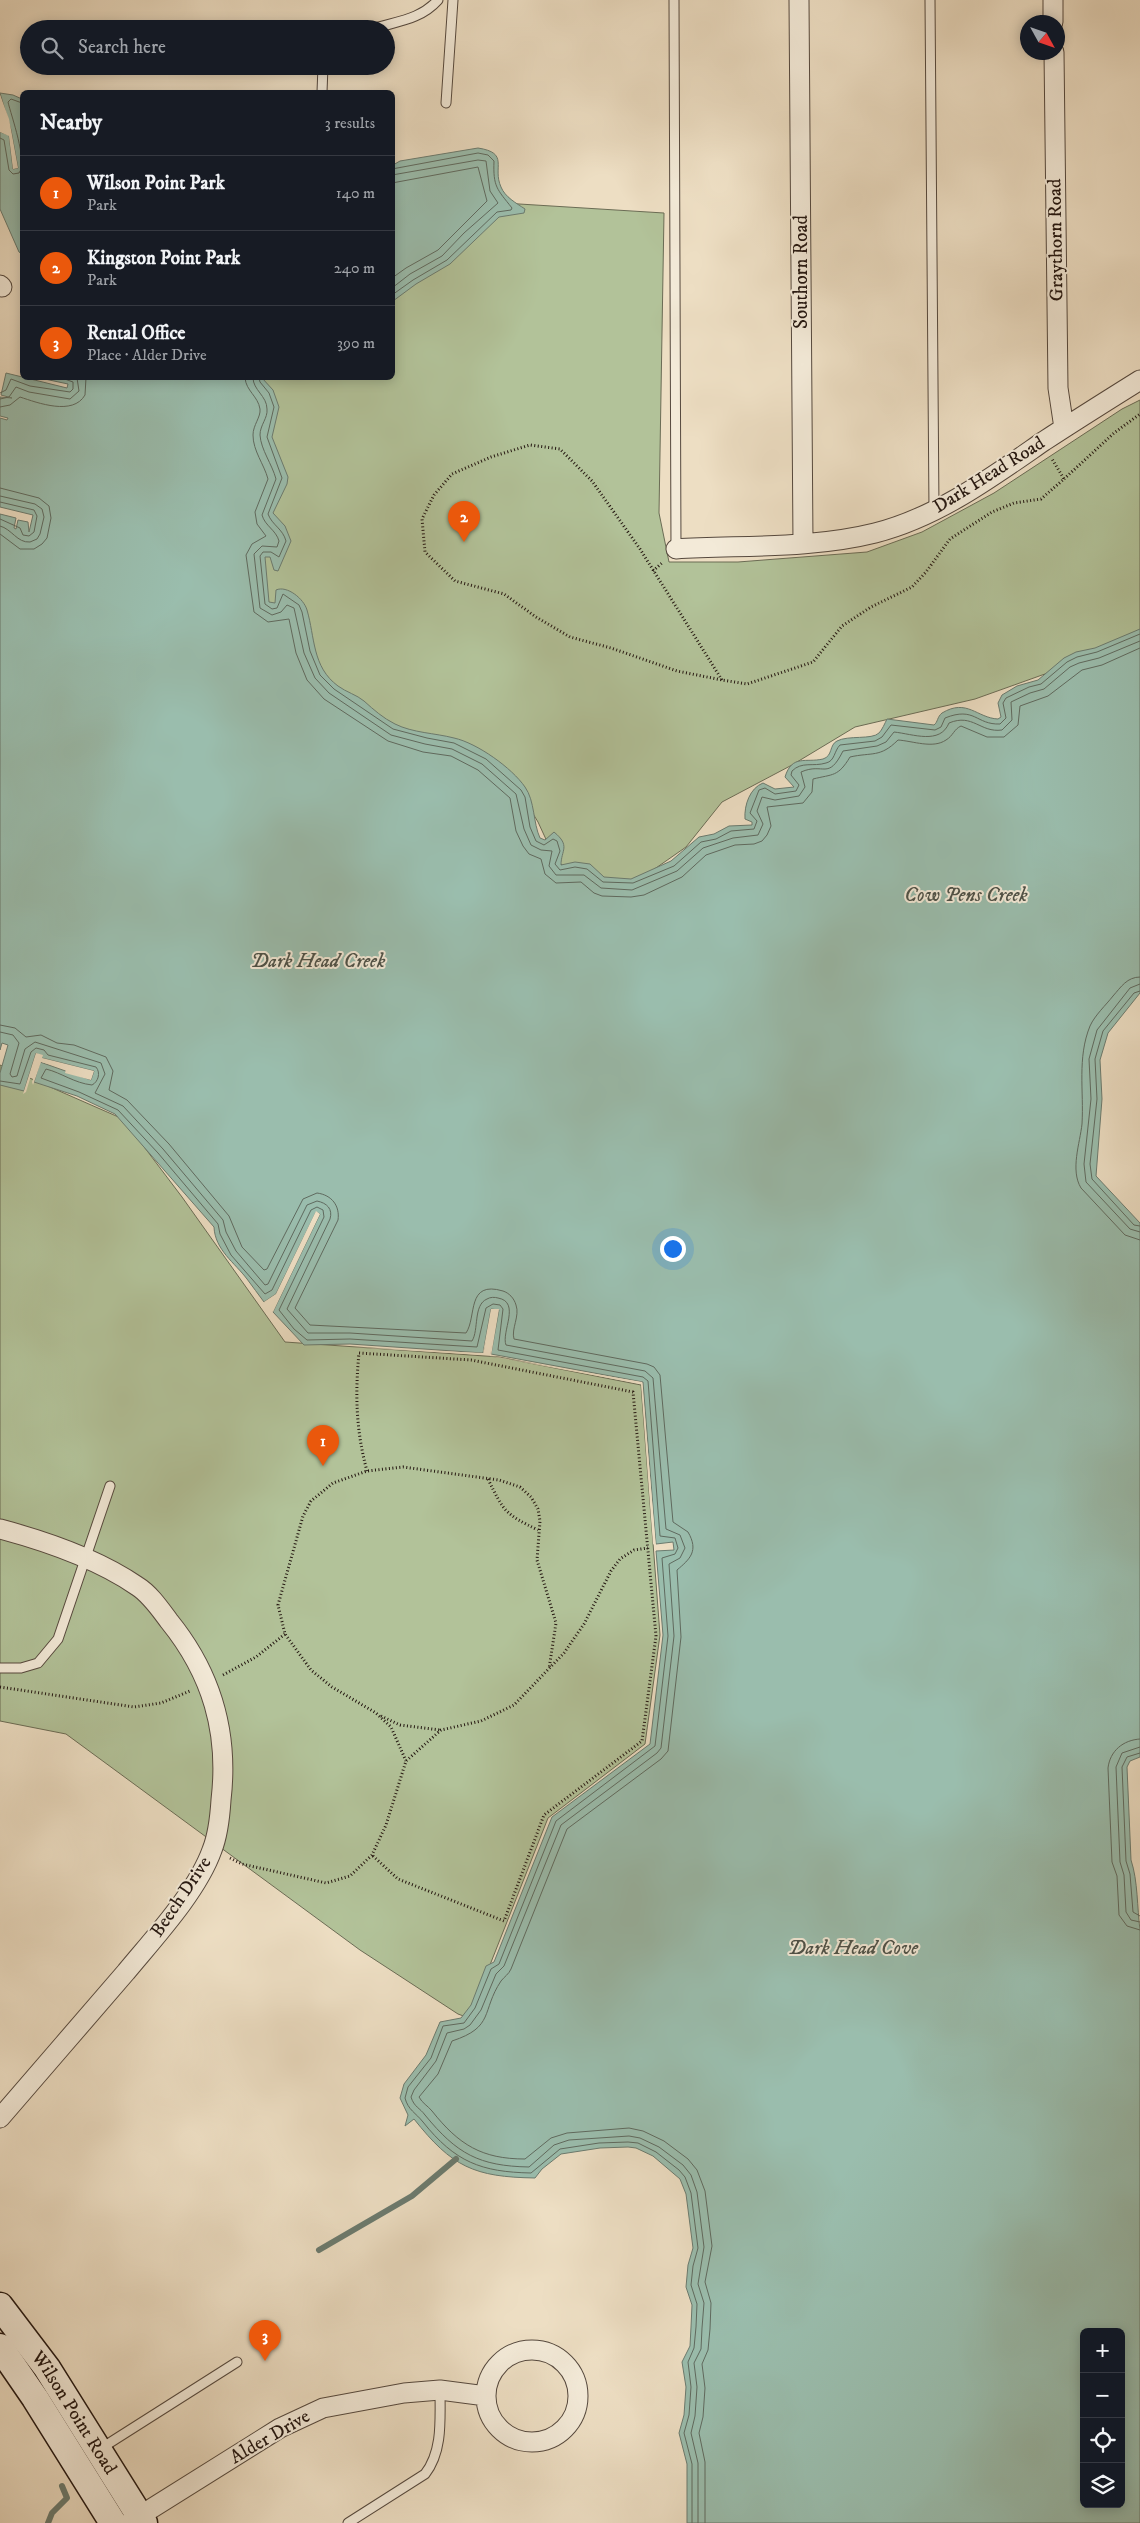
<!DOCTYPE html>
<html lang="en">
<head>
<meta charset="utf-8">
<style>
  :root { --surface:#171b24; --page:#20242c; --text:#f1f3f6; --muted:#9ea1a6; --line:#363941; --accent:#ea580c }
  body { margin:0; font-family:"IM FELL DW Pica",serif; background:var(--page); color:var(--text) }
  .controls { position:absolute; right:15px; bottom:15px; display:grid; overflow:hidden; border-radius:8px; box-shadow:0 2px 12px #0003 }
  .controls button { width:45px; height:45px; display:grid; place-items:center; padding:0; border:0; border-bottom:1px solid var(--line); background:var(--surface); color:var(--text); font:25px sans-serif }
  .compass { position:absolute; left:1020px; top:15px; width:45px; height:45px; border-radius:50%; background:var(--surface); box-shadow:0 2px 12px #0003; rotate:130deg }
  .you { position:absolute; left:672px; top:1248px; width:18px; height:18px; margin:-12px; border:4px solid #fff; border-radius:50%; background:#1a73e8; box-shadow:0 0 0 8px #1a73e833 }
  .badge { display:grid; place-items:center; width:32px; height:32px; border-radius:50%; background:var(--accent); color:#fff; font-size:16px; font-weight:700 }
  .pin { position:absolute; translate:-50% -41px; filter:drop-shadow(0 1px 2px #0008) }
  .pin::after { content:''; position:absolute; top:26px; width:18px; height:15px; background:inherit; clip-path:polygon(0 0,100% 0,50% 100%) }
  .list { margin:0; padding:0; list-style:none }
  h2 { display:flex; justify-content:space-between; align-items:center; height:65px; margin:0; padding:0 20px; font-size:21px }
  h2 small { font-size:16px; font-weight:400; color:var(--muted) }
  .list li { display:grid; grid-template-columns:32px 1fr auto; gap:15px; align-items:center; box-sizing:border-box; height:75px; padding:0 20px; border-top:1px solid var(--line) }
  .list b { display:block; font-size:19px; white-space:nowrap }
  .list p { margin:0; font-size:16px; white-space:nowrap; color:var(--muted) }
  .list em { font-size:16px; font-style:normal; color:var(--muted) }
  .icon { flex:none; width:28px; height:28px; fill:none; stroke:currentColor; stroke-width:2; stroke-linecap:round; stroke-linejoin:round }
  .map { position:relative; flex:none; width:1140px; height:2523px; overflow:hidden }
  .search { position:absolute; background:var(--surface); box-shadow:0 2px 12px #0003; left:20px; top:20px; width:375px; height:55px; display:flex; align-items:center; gap:12px; box-sizing:border-box; padding:0 18px; border-radius:28px; color:var(--muted); font-size:19px }
  .panel { position:absolute; background:var(--surface); box-shadow:0 2px 12px #0003; left:20px; top:90px; width:375px; height:290px; border-radius:8px }
  .map>svg:first-child { display:block }
</style>
</head>
<body>
<div class="map">
<svg width="1140" height="2523" viewBox="0 0 1140 2523">
  <rect width="100%" height="100%" fill="#eddec3"/>
  <filter id="stains"><feTurbulence type="fractalNoise" baseFrequency=".004" numOctaves="4"/><feColorMatrix values="0 0 0 0 .2 0 0 0 0 .09 0 0 0 0 .02 0 0 0 .5 -.17"/></filter>
  <radialGradient id="worn" r=".72"><stop offset=".6" stop-color="#630" stop-opacity="0"/><stop offset="1" stop-color="#630" stop-opacity=".3"/></radialGradient>
  <path fill="#b2c299" stroke="#6b6c55" d="M487 202 664 213 659 513 669 562H738L867 552 922 532 994 493 1122 409 1140 400V640L975 699 855 727 792 765 722 802 686 847 643 877 613 885 584 879 556 861 538 822 514 782 398 730 307 670 265 599 252 378H392L393 288Z
    M0 1065 123 1119 182 1197 285 1342 499 1357 641 1385 660 1635 645 1744 548 1818 469 2018 458 2014 360 1950 66 1734 0 1721Z"/>
  <path fill="#9abdad" stroke="#6b7b6f" fill-rule="evenodd" d="M0 93 13 95 22 99V254L19 252 0 209V132L9 135 13 169 18 168 11 130Z
    M478 148C510 153 492 167 501 187 505 197 516 203 525 209L524 213 499 217 450 264 416 284 393 301V165L400 161Z
    M6 373 67 388 68 384 40 378H262L273 390 279 407 272 437 288 477 287 484 273 513 285 526 291 541 278 571 274 570 270 557H265L269 602 275 603 276 590C287 585 304 599 307 610 315 637 312 667 338 686 346 692 357 695 364 701 374 710 383 718 395 724 413 733 435 733 454 738 477 743 512 768 525 787 535 801 533 823 540 838L545 840 554 832C571 846 561 850 561 865L575 862 590 864 604 877 631 879 671 861 699 837 714 834 729 826 752 825V822L745 819C744 805 750 788 763 783L775 789 794 787 785 777C792 754 806 763 823 759 833 756 829 745 837 741 848 735 872 740 879 733 882 730 885 723 887 719L934 725C938 722 937 717 942 713 967 698 977 718 998 719L1001 717 998 703 1002 695 1017 686 1038 680 1064 658 1076 652 1095 648 1140 629V993L1108 1033 1100 1060 1102 1099 1096 1176 1140 1223V1757L1130 1761 1127 1767 1131 1860C1138 1881 1137 1907 1140 1930V2523H687V2464L679 2433 684 2415 686 2387 682 2362 690 2346 691 2327 692 2305 686 2287 688 2265 693 2248 686 2194 680 2179 653 2156 636 2148 628 2147 600 2148 561 2154 542 2169 535 2178C474 2177 452 2167 414 2119L405 2126 408 2115 400 2098 404 2084 426 2055 440 2022 461 2018 471 2005 486 1966 494 1962 552 1817 650 1744 663 1635 656 1551 674 1550 673 1542 656 1544 643 1382 491 1354 499 1310 491 1309 483 1353 350 1344 304 1345 273 1312 320 1214 316 1212 276 1294 264 1302C258 1294 253 1287 247 1279 235 1263 215 1250 214 1227L115 1114 77 1096 34 1082 40 1062 91 1080 94 1071 42 1058 36 1053 24 1091 0 1085V1073L8 1045 2 1043 0 1050V514L16 518 14 528 16 529 18 520 28 522 29 532 33 515 0 507V418L7 420 8 418 0 416V397L12 398 1 395ZM1084 2332H1121V2504H1084Z"/>
  <path fill="#eddec3" d="M0 95 9 119 18 168 13 169 9 136 0 132V130L9 133 5 120 0 121V118L4 117 0 106Z
    M36 1053 43 1055 42 1058 94 1071 91 1080 65 1073 66 1069 41 1062 33 1085 32 1082 40 1059 37 1056 26 1092 23 1094Z
    M316 1211 320 1214 273 1312 271 1310 277 1296 266 1304 264 1302 276 1294Z
    M491 1309H499L491 1356 642 1382 656 1546 653 1544 641 1384 490 1356 496 1312 493 1311 483 1355 351 1347 483 1353Z"/>
  <g fill="none" stroke-linecap="round" stroke-linejoin="round">
    <path stroke="#5f6a5f" stroke-width="1" d="M0 138 4 140 9 170 13 174 19 173C28 162 11 115 8 102L11 99 22 103
      M392 169 478 153 488 155 494 161C493 187 497 189 512 208L511 210 497 212 447 260 413 280 392 295
      M392 175 478 160 486 161 490 191 498 203 464 233 442 256 410 274 392 288
      M392 183 478 167 487 201 438 250 406 268 392 278
      M245 378C246 391 258 396 260 409 261 417 253 425 253 435 253 451 264 464 268 479L255 512 257 524 266 536 252 544 246 555 254 612 268 622 289 619 296 653 307 680 324 699 388 741 423 752 451 756 478 770 510 798 516 831 523 846 529 854 541 859 545 874 556 883 581 882 594 893 602 896 631 897 644 895 682 877 706 855 735 845 754 844 762 841 767 835 771 826 767 807 803 803 812 792 813 779C833 774 838 777 850 757 872 752 880 758 898 740 913 741 933 749 946 740 953 736 954 729 961 726L987 737H1004L1018 725 1020 706 1048 696 1082 670 1102 665 1140 648
      M253 378C253 390 267 396 267 409 268 418 260 425 260 435 261 450 272 464 276 479L262 515C265 526 276 530 279 541L277 547 262 546 254 554 260 608 272 615 281 612 287 605 294 608 304 653 315 678 329 693 391 735 425 744 452 749 482 764 516 794 524 829 531 845 541 850 552 851 549 866 556 875H584L601 888 632 890 677 871 703 848 733 838 758 835 763 824 757 811 762 797 775 800 799 796 805 787 801 772C824 762 828 781 843 751L877 746 886 742 894 732C913 734 940 745 949 723 973 713 980 733 1002 730L1012 720 1011 702 1030 693 1044 689 1070 667 1079 663 1099 658 1140 641
      M259 378 260 382 269 393 274 407 267 437 282 478 268 514C272 525 283 529 286 541L279 557 271 552H263L260 556 265 604 272 609 277 608 283 594 299 605 302 612 310 651 320 675 334 689 393 729 427 738 454 743 486 759 521 790 525 797 530 827 536 841 544 845 553 839 557 841 560 851 555 864 560 870 575 867 587 869 603 882 633 883 674 866 701 842 716 839 731 831 754 829 757 821 750 813 759 790 765 788 775 794 796 791 799 785 791 775 792 771C802 761 813 767 826 763 835 761 834 751 840 745L875 741 882 737 891 725 935 730 941 727 945 718C975 706 976 725 1000 724L1006 718 1003 703 1006 698 1029 687 1041 684 1067 662 1077 657 1097 652 1140 634
      M0 393 6 390 11 379 30 386 70 392 73 389V382L62 378
      M0 399 9 397 16 387 29 392 70 399 79 391 77 378
      M0 407 10 405 20 397C38 403 73 416 85 395L86 378
      M0 488 39 498 49 506 51 518 47 538 42 544 34 549H20L0 534
      M0 496 35 504 42 509 44 517 40 534 37 539 30 542C17 543 12 529 0 526
      M0 502 34 510 37 516 34 532 29 536 23 535 20 528 0 519
      M1140 977C1127 977 1121 987 1113 996 1106 1005 1095 1015 1090 1026 1077 1058 1084 1091 1082 1124 1080 1143 1070 1170 1081 1188L1125 1235 1140 1240
      M1140 984 1130 988 1097 1030 1089 1059 1091 1099 1084 1164 1086 1182 1130 1229 1140 1232
      M1140 991 1134 993 1103 1031 1095 1059 1097 1099 1090 1164 1092 1179 1134 1225 1140 1226
      M0 1025 15 1028 26 1037 41 1035 57 1043 74 1045 106 1057 113 1071 109 1090 127 1100 169 1144 229 1216 242 1247 264 1270 267 1269 303 1199 317 1193C332 1195 340 1206 338 1220L295 1308 310 1325 466 1333C477 1317 466 1280 503 1291 509 1293 514 1298 516 1305 520 1316 511 1329 514 1339L647 1364 654 1367 660 1375 673 1522 688 1532C699 1551 690 1559 677 1570L681 1637 668 1751 661 1759 567 1829 511 1969C509 1974 504 1977 501 1981 481 2011 495 2027 452 2041L438 2074 419 2097C422 2103 428 2106 432 2111 459 2145 482 2159 525 2159L551 2138 567 2133 629 2128 643 2131 664 2141 688 2159 697 2170 705 2191 712 2246 705 2282 711 2303 710 2329 708 2350 702 2364 705 2388 703 2417 699 2433 705 2462V2523
      M0 1032 13 1035 19 1043 10 1074 12 1077 17 1076 25 1049 35 1042 101 1063 105 1074 95 1093 123 1106 163 1149 223 1220 226 1232 236 1251 265 1285 268 1284 307 1205 317 1201C327 1203 333 1209 330 1219L287 1309 308 1333H350L472 1341C479 1330 473 1305 487 1299 490 1297 495 1297 498 1298 521 1302 501 1332 506 1345L645 1371 653 1378 666 1529 680 1535 685 1548 680 1558 669 1564 674 1636 661 1748 657 1753 561 1825 504 1966 496 1974 481 2010 470 2025 464 2029 447 2033 436 2061 414 2090 411 2097C414 2107 420 2108 425 2115 457 2154 479 2166 529 2167L554 2145 569 2140 629 2136 640 2138 659 2147 683 2165 691 2175 697 2192 704 2247 698 2284 704 2303 702 2328 701 2349 694 2363 697 2387 695 2416 691 2433 698 2463V2523
      M0 1081 20 1084 31 1052 36 1048 44 1050 48 1055 96 1067C101 1073 98 1082 92 1085 74 1083 62 1073 46 1069L41 1078 79 1092 118 1110 158 1153 218 1224 220 1234 231 1255 265 1294 272 1290 311 1210 317 1207 323 1210 324 1217 279 1310 294 1329 307 1340 350 1339 477 1347 486 1308 493 1304 500 1305 503 1309 498 1350 643 1377 648 1381 660 1536 675 1538 678 1548 675 1554 662 1558 668 1636 655 1746 556 1821 499 1964 491 1969 475 2008 464 2023 443 2026 431 2058 408 2087 405 2098C408 2110 416 2113 423 2122 455 2162 481 2172 531 2173L560 2149 599 2143 628 2142 638 2143 656 2152 679 2170 685 2177 691 2193 698 2248 693 2266 691 2285 697 2304 696 2327 694 2348 688 2362 691 2387 689 2415 684 2433 692 2464V2523
      M1140 1739C1123 1740 1110 1751 1108 1768L1112 1862 1117 1876 1119 1915 1127 1926 1140 1930
      M1140 1747 1122 1753 1116 1767 1120 1862 1124 1875 1126 1912 1131 1920 1140 1922
      M1140 1753 1127 1757 1122 1767 1126 1861 1130 1874 1133 1912 1140 1916"/>
    <path stroke="#6b7b6f" stroke-width="6" d="M319 2250 412 2196 456 2159
      M48 2523 52 2513 67 2498 62 2486"/>
    <g stroke="#56493e" stroke-width="11">
      <path id="lane" d="M674 0 676 549
        M930 0 934 510
        M372 29C397 21 420 20 438 0
        M322 92 323 66
        M446 103 453 0
        M0 1668H21L38 1663 58 1639 110 1486
        M100 2449 237 2362
        M348 2523 425 2474C443 2451 440 2419 440 2390"/>
    </g>
    <g stroke="#56493e" stroke-width="21">
      <path id="street" d="M799 0 803 543
        M1053 0V22
        M1054 52 1058 388 1064 428
        M0 285 2 287
        M676 549C741 545 811 549 875 533 938 517 992 477 1044 441 1076 420 1108 400 1140 380
        M0 1529C45 1541 99 1560 137 1586 150 1594 160 1609 169 1621 212 1674 229 1732 221 1800 220 1816 218 1835 212 1850 197 1892 154 1938 126 1972 84 2021 42 2069 0 2118
        M486 2396a46 46 0 1 1 92 0a46 46 0 1 1-92 0Z
        M130 2522 280 2428 323 2408 404 2393 440 2390 486 2396"/>
    </g>
    <g stroke="#241711" stroke-width="29">
      <g id="secondary">
        <path id="s1" d="M0 2306 47 2368 144 2523"/>
        <path d="M0 2347 35 2398 113 2523"/>
      </g>
    </g>
    <path stroke="#241711" stroke-width="3" stroke-dasharray="1 2.5" stroke-linecap="butt" d="M1064 479 1114 433 1140 414
      M653 571 663 562
      M722 680 640 549 592 481 560 449 530 445 491 457 452 474 434 495 422 519 425 552 455 581 504 594 536 617 570 637 611 648 677 671 722 680 747 684 813 662 842 626 871 607 912 587 926 572 950 539 992 512 1014 503 1041 499 1064 479 1052 459
      M367 1471C356 1431 355 1394 359 1353L471 1360 633 1392 656 1636 642 1741 544 1815 504 1921 398 1879 372 1855
      M488 1479C504 1512 505 1514 538 1530
      M223 1675 256 1657 285 1634
      M0 1687 134 1707 161 1703 190 1691
      M381 1716 400 1725 440 1730
      M406 1761 391 1727 376 1713 332 1687 311 1670 285 1634 278 1605 303 1516 311 1501 333 1483 367 1471 403 1467 499 1480 520 1487 531 1497 538 1509 540 1521 537 1560 556 1623 549 1669
      M230 1858 242 1864 326 1883 350 1876 372 1855 386 1825 406 1761 441 1730 481 1721 514 1705 564 1653 584 1624 611 1571 620 1559 634 1550 648 1548"/>
    <use href="#lane" stroke="#f3ead8" stroke-width="9"/>
    <use href="#street" stroke="#f3ead8" stroke-width="19"/>
    <use href="#secondary" stroke="#f3ead8" stroke-width="26"/>
  </g>
  <g text-anchor="middle" dominant-baseline="central" stroke-width="4" stroke-linejoin="round" paint-order="stroke">
    <g font-size="19" fill="#241711" stroke="#f3ead8">
      <text transform="translate(1056 240) rotate(-91)">Graythorn Road</text>
      <text transform="translate(801 272) rotate(-90)">Southorn Road</text>
      <text transform="translate(989 475) rotate(-32)">Dark Head Road</text>
      <text transform="translate(181 1897) rotate(-56)">Beech Drive</text>
      <text stroke="none"><textPath href="#s1" startOffset="130">Wilson Point Road</textPath></text>
      <text transform="translate(270 2437) rotate(-30)">Alder Drive</text>
    </g>
    <g font-size="20" font-style="italic" fill="#4d5148" stroke="#f3ead8">
      <text x="966" y="895">Cow Pens Creek</text>
      <text x="318" y="961">Dark Head Creek</text>
      <text x="853" y="1948">Dark Head Cove</text>
    </g>
  </g>
  <rect width="100%" height="100%" filter="url(#stains)"/>
  <rect width="100%" height="100%" fill="url(#worn)"/>
</svg>
<div class="controls">
<button>+</button>
<button>−</button>
<button><svg class="icon" aria-label="locate" viewBox="0 0 24 24"><circle cx="12" cy="12" r="6"/><path d="M12 2v4M12 18v4M2 12h4M18 12h4"/></svg></button>
<button><svg class="icon" aria-label="layers" viewBox="0 0 24 24"><path d="M12 4l9 5-9 5-9-5zM3 14l9 5 9-5"/></svg></button>
</div>
<svg class="compass" viewBox="-18 -18 36 36"><path d="M0-13l5 13h-10z" fill="#e53935"/><path d="M0 13l5-13h-10z" fill="#9ea1a6"/></svg>
<div class="you"></div>
<div class="pin badge" style="left:323px;top:1466px">1</div>
<div class="pin badge" style="left:464px;top:542px">2</div>
<div class="pin badge" style="left:265px;top:2361px">3</div>
<div class="search"><svg class="icon" aria-label="search" viewBox="0 0 24 24"><circle cx="10" cy="10" r="6"/><path d="M15 15l6 6"/></svg>Search here</div>
<section class="panel">
<h2>Nearby<small>3 results</small></h2>
<ul class="list">
<li><span class="badge">1</span><div><b>Wilson Point Park</b><p>Park</p></div><em>140 m</em></li>
<li><span class="badge">2</span><div><b>Kingston Point Park</b><p>Park</p></div><em>240 m</em></li>
<li><span class="badge">3</span><div><b>Rental Office</b><p>Place · Alder Drive</p></div><em>390 m</em></li>
</ul>
</section>
</div>
</body>
</html>
